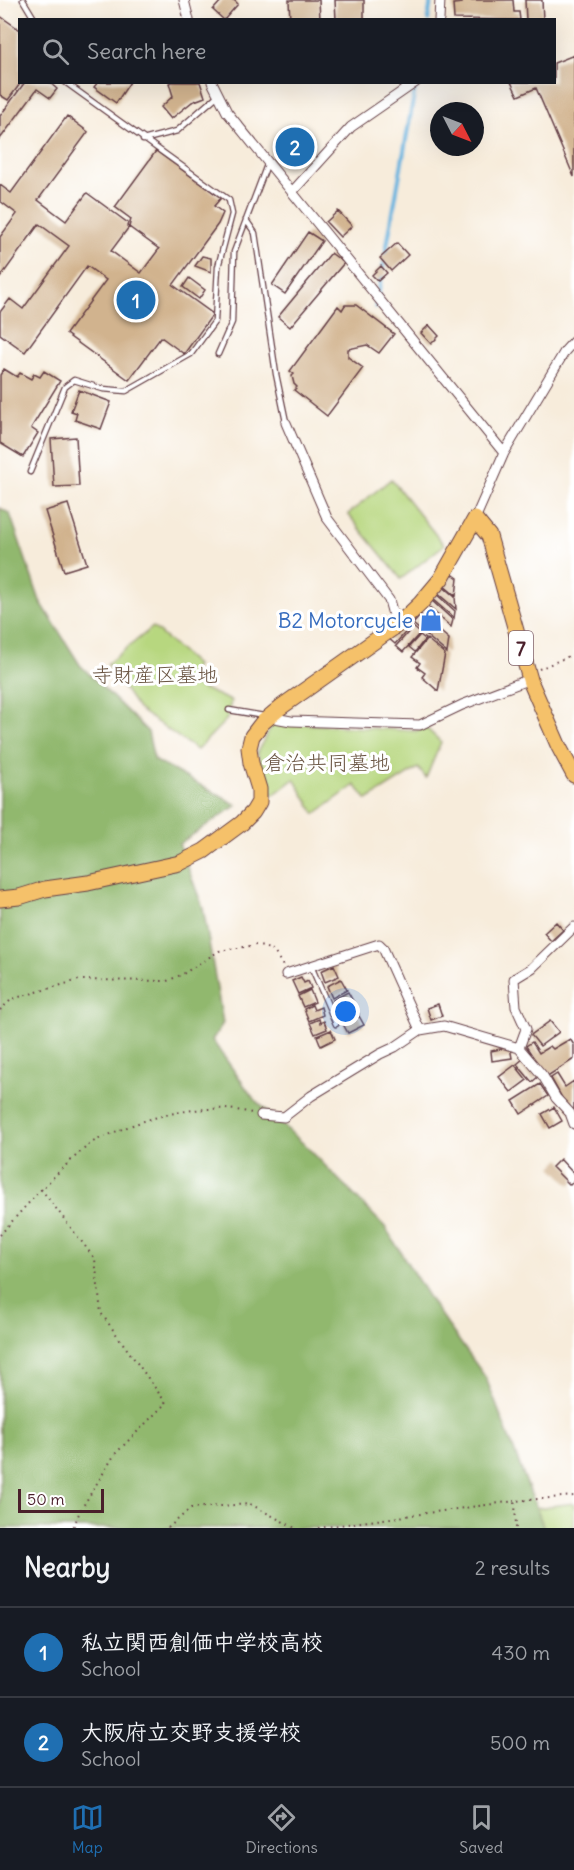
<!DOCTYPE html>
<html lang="en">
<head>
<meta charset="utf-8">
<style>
  :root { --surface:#171b24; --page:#20242c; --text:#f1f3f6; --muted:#9ea1a6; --line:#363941; --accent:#1f6fb2 }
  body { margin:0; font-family:Delius,"Klee One",sans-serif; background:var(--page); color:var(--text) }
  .compass { position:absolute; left:430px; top:102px; width:54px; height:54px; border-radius:50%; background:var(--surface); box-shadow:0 6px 24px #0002; rotate:132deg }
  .scale { position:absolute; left:18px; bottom:15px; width:86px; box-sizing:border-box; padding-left:6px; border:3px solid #4a1f2b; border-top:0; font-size:16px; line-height:21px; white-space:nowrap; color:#4a1f2b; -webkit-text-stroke:4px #fff; paint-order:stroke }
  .you { position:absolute; left:346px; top:1012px; width:21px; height:21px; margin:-15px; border:4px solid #fff; border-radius:50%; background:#1a73e8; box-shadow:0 0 0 9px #1a73e833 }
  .badge { display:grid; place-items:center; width:39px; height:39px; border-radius:50%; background:var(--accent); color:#fff; font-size:20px; font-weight:700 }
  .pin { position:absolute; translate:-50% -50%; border:3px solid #fff; box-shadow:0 2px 6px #0006 }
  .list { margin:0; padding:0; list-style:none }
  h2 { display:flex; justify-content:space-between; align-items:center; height:78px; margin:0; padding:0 24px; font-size:26px }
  h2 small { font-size:20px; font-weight:400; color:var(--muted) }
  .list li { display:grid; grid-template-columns:39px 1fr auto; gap:18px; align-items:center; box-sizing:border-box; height:90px; padding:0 24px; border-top:2px solid var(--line) }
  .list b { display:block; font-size:22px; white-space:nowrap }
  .list p { margin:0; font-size:20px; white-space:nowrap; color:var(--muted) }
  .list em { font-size:20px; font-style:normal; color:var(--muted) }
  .icon { flex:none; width:33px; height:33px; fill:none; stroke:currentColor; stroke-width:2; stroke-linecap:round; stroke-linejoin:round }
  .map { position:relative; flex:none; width:574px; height:1528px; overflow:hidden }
  .search { position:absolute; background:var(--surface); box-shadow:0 6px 24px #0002; left:18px; right:18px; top:18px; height:66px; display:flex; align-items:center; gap:15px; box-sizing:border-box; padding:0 21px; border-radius:0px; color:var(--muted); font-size:22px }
  .sheet { height:258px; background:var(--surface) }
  nav { display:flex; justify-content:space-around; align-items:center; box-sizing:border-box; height:84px; border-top:2px solid var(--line); background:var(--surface); font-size:16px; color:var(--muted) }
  nav a { display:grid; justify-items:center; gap:3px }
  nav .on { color:var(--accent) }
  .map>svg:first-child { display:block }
</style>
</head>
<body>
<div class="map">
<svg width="574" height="1528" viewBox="0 0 574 1528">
  <rect width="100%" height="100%" fill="#fff"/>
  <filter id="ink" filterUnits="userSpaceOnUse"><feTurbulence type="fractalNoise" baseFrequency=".0167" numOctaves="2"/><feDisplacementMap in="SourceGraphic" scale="12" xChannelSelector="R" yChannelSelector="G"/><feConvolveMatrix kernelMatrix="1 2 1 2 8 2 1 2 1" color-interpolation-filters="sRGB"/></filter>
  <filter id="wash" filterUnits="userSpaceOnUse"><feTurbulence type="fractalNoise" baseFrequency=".008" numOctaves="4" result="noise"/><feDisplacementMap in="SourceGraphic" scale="24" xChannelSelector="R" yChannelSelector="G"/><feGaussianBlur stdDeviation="1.35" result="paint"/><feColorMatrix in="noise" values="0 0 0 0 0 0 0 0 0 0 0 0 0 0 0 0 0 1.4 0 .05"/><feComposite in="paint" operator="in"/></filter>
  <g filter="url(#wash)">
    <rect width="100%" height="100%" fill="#f7ecdb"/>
    <path fill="#b7d77f" stroke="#807b55" stroke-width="1.5" d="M391 479 444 545 401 579 348 514Z
      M153 627 196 665 188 682 231 701 227 719 197 750 138 709 107 664Z
      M274 722 416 731 425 727 441 742 426 778 418 768 367 800 355 785 315 814 294 779 272 796 257 752Z
      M574 1503V1528H533L529 1509Z"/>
    <path fill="#91b86e" stroke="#6e6c4c" stroke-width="1.5" d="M0 508 10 514 40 601 80 665 148 732 154 760 237 805 179 844 203 908 223 1023 212 1040 254 1099 307 1147 385 1227 434 1306 486 1378 544 1528H0Z"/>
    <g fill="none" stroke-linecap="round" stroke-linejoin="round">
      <path stroke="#65b3df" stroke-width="4" d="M428 20 431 0
        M376 307 416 84"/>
    </g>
    <g id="blocks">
      <path fill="#d1b38e" d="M222 0H234L238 4 224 20 213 10Z
        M289 0H319L320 20H290Z
        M335 0H364V20H336Z
        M462 0H513L514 12H519L520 20 454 19 453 4 462 3Z
        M525 0H542L543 20H526Z
        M0 16 20 30V84L8 100 0 95Z
        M574 55V177L536 88 518 96 511 82H554V63Z
        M25 82H49L57 89 50 98 37 89 0 139V116Z
        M98 82H130L116 103 94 87Z
        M171 82H200L205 97 192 102 171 119 161 107 173 96 169 83Z
        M67 116 88 132 38 200 66 221 87 193 128 223 127 226 129 227 111 251 141 273 159 249 129 227 131 219 115 207 156 151 221 198 214 206 223 213 218 224 173 285 213 314 184 354 161 337 129 380 66 334 106 280 87 266 25 352 0 334V312L10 299 23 309 69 246 39 224 0 278V237L17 214 0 201V185L11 193Z
        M338 211 352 226 340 237 326 222Z
        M308 232 322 241 285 294 272 285Z
        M397 243 408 255 391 271 380 258Z
        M331 253 344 263 290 327 278 317Z
        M202 256 211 258V272L195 266Z
        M381 266 387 273 378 281 372 275Z
        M189 278 205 290 199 299 183 287Z
        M345 305H356L394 334 379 353 367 345 348 349V357L363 368 327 416 294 390 297 387 294 384 292 376 294 374 290 371 338 306 342 310Z
        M429 325 439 336 431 344 421 333Z
        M4 369 17 377 20 373 31 379 34 374 40 377 44 371 60 381 31 428 38 433 23 457 0 443V375Z
        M79 390 111 402 101 429 75 420 77 413 71 411Z
        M76 437 79 486 54 487 51 439Z
        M68 504 87 564 64 571 45 511Z
        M451 573 458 578 456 596 442 584Z
        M442 586 455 597 456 609 436 592Z
        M435 593 455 611 454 618 431 598Z
        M431 600 453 620 451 627 426 605Z
        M421 615 449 639 447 653 413 624Z
        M406 621 411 626 395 644 387 637Z
        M413 627 420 633 403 652 396 646Z
        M420 635 425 639 415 652 409 647Z
        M427 639 445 654 438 691 422 677 425 673 417 667 420 663 412 657Z
        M556 922 563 930 551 941 544 933Z
        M334 965 339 976 325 982 321 971Z
        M301 977 304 983 308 981 311 988 298 994 292 981Z
        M341 979 347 990 332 998 327 986Z
        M310 990 315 1002 303 1007 298 996Z
        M348 992 354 1003 339 1010 333 1000Z
        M438 1004 442 1016 431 1020 427 1008Z
        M312 1005 314 1010 321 1007 323 1015 309 1021 304 1009Z
        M354 1005 359 1014 345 1021 340 1012Z
        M359 1016 364 1025 348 1033 343 1024Z
        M319 1019 320 1023 324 1021 327 1029 315 1034 310 1023Z
        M550 1021 559 1032 540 1046 531 1035Z
        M331 1030 335 1039 321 1046 317 1036Z
        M570 1039 574 1045V1059L546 1077 526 1046 532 1042 539 1053 550 1046 553 1049Z
        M510 1047 512 1058 492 1061 491 1051Z
        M524 1058 539 1076 532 1082 517 1064Z
        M515 1065 527 1080 511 1092 499 1077Z
        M557 1074 565 1087 574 1081V1110L570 1112 551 1078Z
        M540 1084 548 1096 521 1114 513 1101Z
        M554 1107 562 1121 550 1128 542 1114Z
        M560 1159 574 1174V1181L570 1185 552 1167Z"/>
    </g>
  </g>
  <g filter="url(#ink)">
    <use href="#blocks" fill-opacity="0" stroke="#643e45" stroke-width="1.5"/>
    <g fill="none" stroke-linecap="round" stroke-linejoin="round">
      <g stroke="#643e45" stroke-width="7">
        <path id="service" d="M23 0 35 20
          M143 140 177 131 218 95
          M246 220 255 233 276 374 286 422
          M218 354 232 322 234 252 268 162
          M30 472 65 387 74 380 103 389 126 391 191 354 215 321 218 267 232 214 229 200 65 82
          M229 710 264 716
          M311 966 336 1024"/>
      </g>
      <g stroke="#643e45" stroke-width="11">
        <path id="minor" d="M184 0 189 20
          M439 20 440 0
          M212 82 227 112 504 453
          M292 192 351 127 416 82
          M286 423 327 518 389 600 396 626
          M475 519 504 453 565 351 574 341
          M269 717 291 721 420 725 462 705 530 679
          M286 974 379 944 383 948 420 1030
          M519 1048 526 1029 516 1007 514 979 532 968 574 927
          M261 1115 284 1117 311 1096 380 1054 395 1047 420 1030 444 1026 519 1048 543 1076 556 1098 570 1113 574 1124"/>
      </g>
      <g stroke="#643e45" stroke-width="17">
        <path id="primary" d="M0 899 19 897 45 889 88 883 180 863 204 851 242 823 253 812 259 802V789L251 763 249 748 252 736 262 723 281 707 400 623 420 604 441 579 475 519 489 536 531 683 559 747 574 775"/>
      </g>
      <path stroke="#643e45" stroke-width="2" stroke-dasharray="1.5 4.5" stroke-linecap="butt" d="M539 669 574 654
        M0 1010 12 999 79 980 167 981 183 974 219 951 256 945 273 950 283 966
        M41 1189 95 1259 101 1313 166 1403 115 1454 80 1511 73 1528
        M0 1235C28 1203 57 1171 90 1144 97 1139 107 1136 115 1132 156 1114 208 1102 252 1113
        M168 1528 191 1508 250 1504 295 1528
        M318 1528 515 1501
        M516 1528 515 1501 574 1496"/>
      <use href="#service" stroke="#fff" stroke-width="4.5"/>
      <use href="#minor" stroke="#fff" stroke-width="9"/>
      <use href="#primary" stroke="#f5c16b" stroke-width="15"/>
    </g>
  </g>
  <defs>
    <g id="shop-bare" transform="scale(1.8)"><path d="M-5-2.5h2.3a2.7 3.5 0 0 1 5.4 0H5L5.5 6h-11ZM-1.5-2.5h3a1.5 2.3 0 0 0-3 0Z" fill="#3f7fe0" stroke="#fff" stroke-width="2.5" paint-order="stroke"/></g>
  </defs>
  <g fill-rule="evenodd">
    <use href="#shop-bare" x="431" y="620"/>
  </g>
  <g text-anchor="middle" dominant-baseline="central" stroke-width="6" stroke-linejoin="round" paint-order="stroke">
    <rect fill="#fff" stroke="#80626b" stroke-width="1.5" x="509" y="631" width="24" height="34" rx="4.5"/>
    <g font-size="20" font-weight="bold" fill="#4a1f2b">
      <text x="521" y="648">7</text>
    </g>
    <g font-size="21" fill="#366cbe" stroke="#fff" text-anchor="end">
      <text x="413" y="620">B2 Motorcycle</text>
    </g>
    <g font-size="21" fill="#6b5644" stroke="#fff">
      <text x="155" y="674">寺財産区墓地</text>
      <text x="327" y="762">倉治共同墓地</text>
    </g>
  </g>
</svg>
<svg class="compass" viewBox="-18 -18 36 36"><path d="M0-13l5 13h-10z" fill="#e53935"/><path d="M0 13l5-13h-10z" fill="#9ea1a6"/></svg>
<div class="scale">50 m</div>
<div class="you"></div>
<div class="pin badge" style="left:136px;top:300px">1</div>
<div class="pin badge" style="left:295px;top:147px">2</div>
<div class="search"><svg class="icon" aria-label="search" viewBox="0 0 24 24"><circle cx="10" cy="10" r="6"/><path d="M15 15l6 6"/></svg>Search here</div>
</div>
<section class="sheet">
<h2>Nearby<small>2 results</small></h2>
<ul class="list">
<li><span class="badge">1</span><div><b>私立関西創価中学校高校</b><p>School</p></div><em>430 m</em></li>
<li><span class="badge">2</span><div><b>大阪府立交野支援学校</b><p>School</p></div><em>500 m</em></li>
</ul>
</section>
<nav>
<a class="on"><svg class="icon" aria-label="map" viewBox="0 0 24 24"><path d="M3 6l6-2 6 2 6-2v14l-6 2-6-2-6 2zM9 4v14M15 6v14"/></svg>Map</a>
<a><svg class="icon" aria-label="directions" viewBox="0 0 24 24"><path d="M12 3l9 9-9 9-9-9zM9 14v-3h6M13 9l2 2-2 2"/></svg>Directions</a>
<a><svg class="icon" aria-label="saved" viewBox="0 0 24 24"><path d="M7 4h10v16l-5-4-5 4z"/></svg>Saved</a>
</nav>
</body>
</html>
